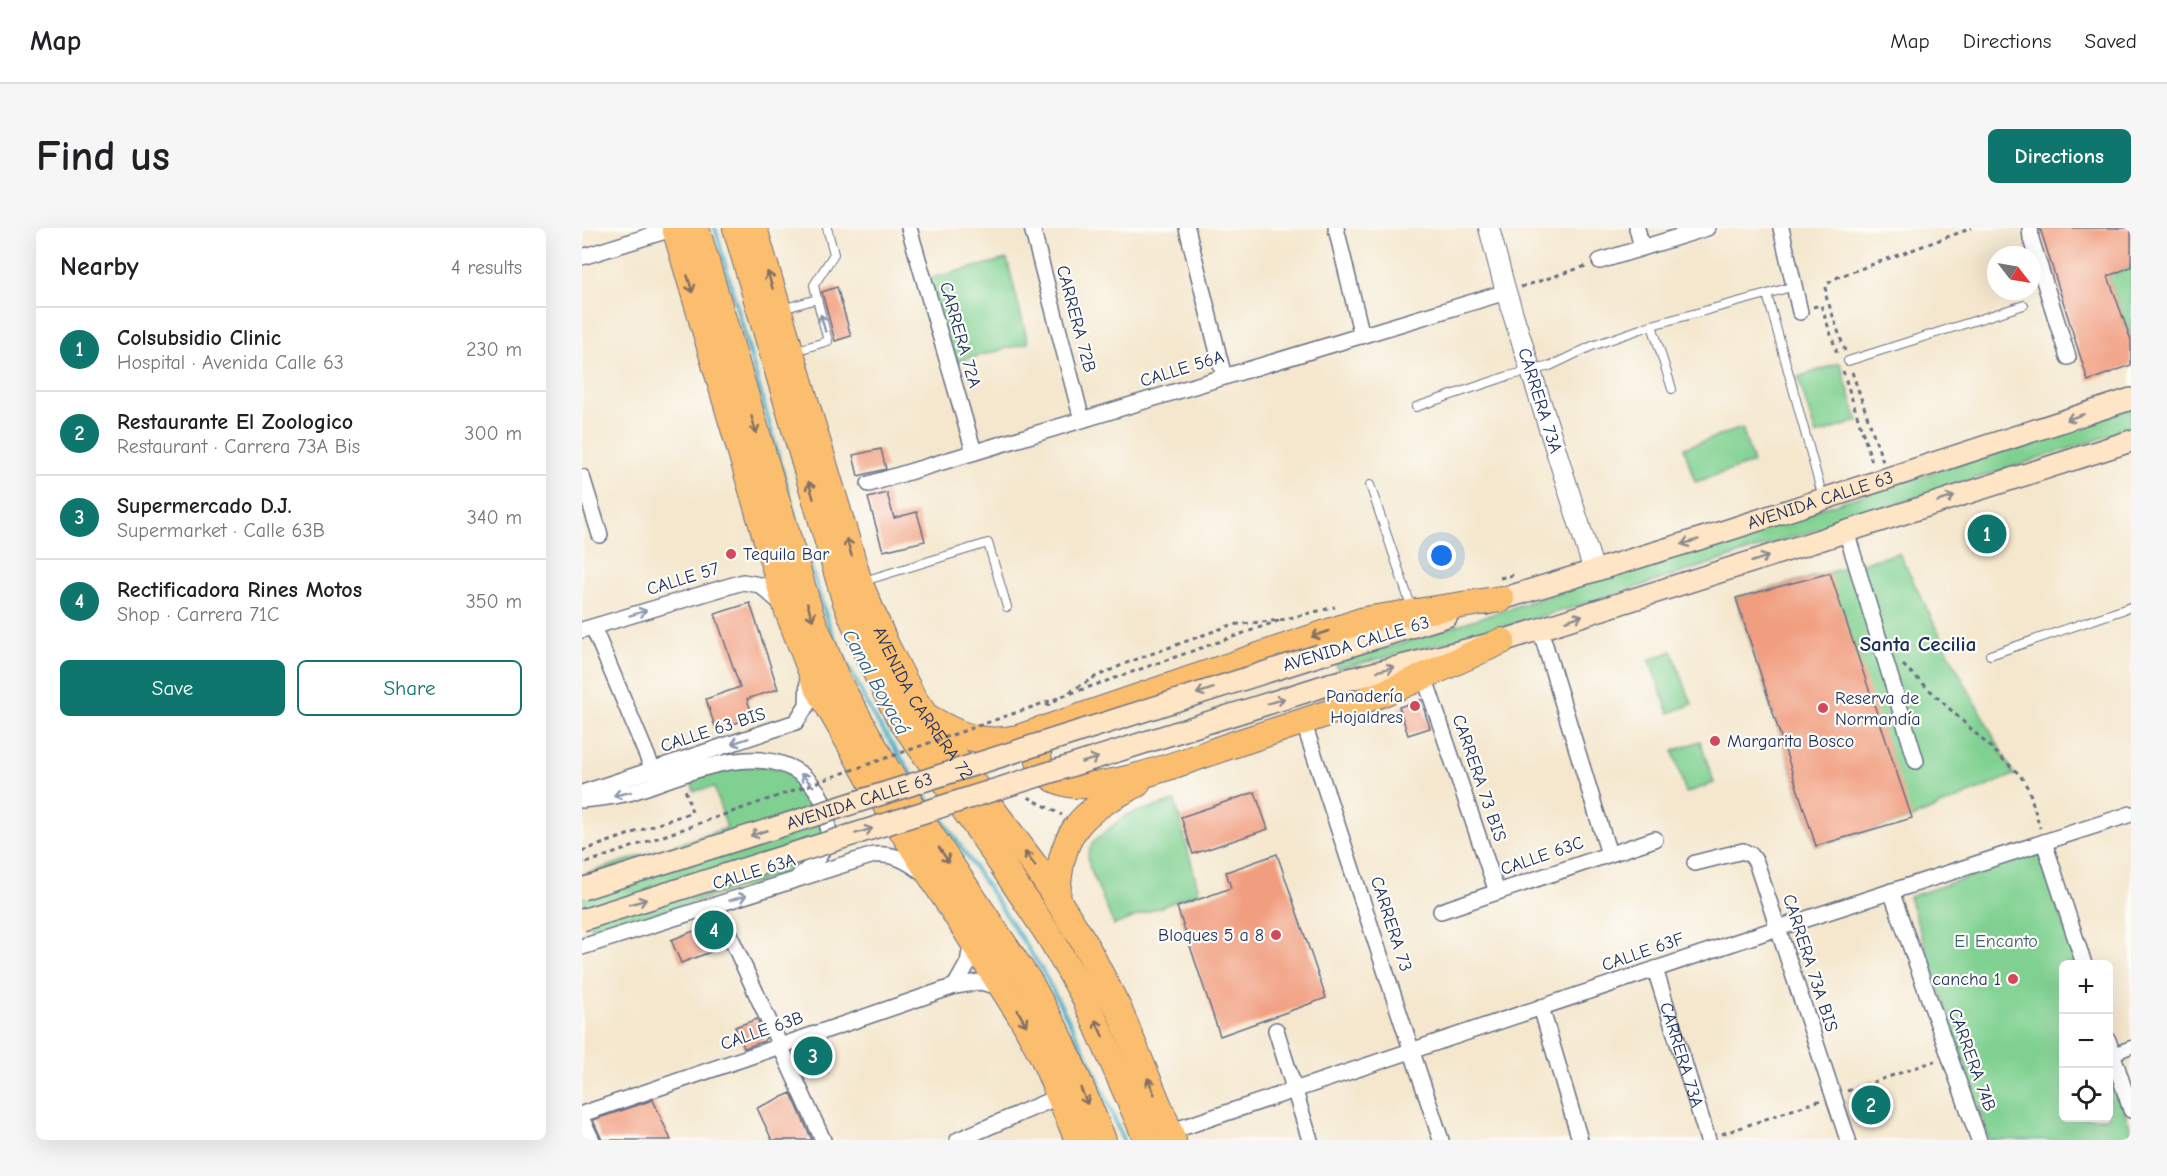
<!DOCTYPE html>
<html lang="en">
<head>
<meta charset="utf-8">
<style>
  :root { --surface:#fff; --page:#f6f6f6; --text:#202124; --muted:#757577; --line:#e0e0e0; --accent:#0f766e }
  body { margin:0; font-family:"Comic Neue",sans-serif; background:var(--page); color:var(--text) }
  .controls { position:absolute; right:18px; bottom:18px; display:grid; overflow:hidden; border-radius:9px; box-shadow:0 6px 24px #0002 }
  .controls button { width:54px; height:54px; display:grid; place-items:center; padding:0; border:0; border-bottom:2px solid var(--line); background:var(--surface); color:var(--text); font:30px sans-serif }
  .compass { position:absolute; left:1405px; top:18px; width:54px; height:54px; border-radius:50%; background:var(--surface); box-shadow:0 6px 24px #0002; rotate:121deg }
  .you { position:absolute; left:860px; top:328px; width:21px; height:21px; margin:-15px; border:4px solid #fff; border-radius:50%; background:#1a73e8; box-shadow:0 0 0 9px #1a73e833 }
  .badge { display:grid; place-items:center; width:39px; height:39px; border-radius:50%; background:var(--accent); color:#fff; font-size:20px; font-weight:700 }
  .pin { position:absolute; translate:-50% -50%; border:3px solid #fff; box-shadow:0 2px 6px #0006 }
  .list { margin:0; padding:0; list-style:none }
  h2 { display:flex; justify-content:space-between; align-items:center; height:78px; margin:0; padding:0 24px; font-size:26px }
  h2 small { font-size:20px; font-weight:400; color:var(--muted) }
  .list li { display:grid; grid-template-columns:39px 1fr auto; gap:18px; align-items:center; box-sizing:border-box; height:84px; padding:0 24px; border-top:2px solid var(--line) }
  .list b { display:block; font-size:22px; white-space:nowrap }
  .list p { margin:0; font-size:20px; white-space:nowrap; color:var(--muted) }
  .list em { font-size:20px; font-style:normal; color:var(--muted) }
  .actions { display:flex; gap:12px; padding:18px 24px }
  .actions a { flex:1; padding:14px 0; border:2px solid var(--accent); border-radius:9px; text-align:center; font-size:21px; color:var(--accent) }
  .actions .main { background:var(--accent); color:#fff }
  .icon { flex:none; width:33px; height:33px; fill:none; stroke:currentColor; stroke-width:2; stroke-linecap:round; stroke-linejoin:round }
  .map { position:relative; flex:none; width:1549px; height:912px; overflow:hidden; border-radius:9px }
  header { display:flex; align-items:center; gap:36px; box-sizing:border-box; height:84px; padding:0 30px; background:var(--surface); border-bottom:2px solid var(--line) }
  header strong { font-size:28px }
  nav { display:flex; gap:33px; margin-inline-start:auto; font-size:21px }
  .intro { display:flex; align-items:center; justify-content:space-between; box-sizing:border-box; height:144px; padding:0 36px }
  h1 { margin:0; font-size:42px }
  .button { padding:15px 27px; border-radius:9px; background:var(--accent); color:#fff; font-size:21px; font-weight:700 }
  main { display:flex; gap:36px; padding:0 36px }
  aside { flex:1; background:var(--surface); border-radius:9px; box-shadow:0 6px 24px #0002 }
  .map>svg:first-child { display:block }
</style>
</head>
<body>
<header>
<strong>Map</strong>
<nav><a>Map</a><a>Directions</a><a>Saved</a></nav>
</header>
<div class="intro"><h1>Find us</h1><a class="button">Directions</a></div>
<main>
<aside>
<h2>Nearby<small>4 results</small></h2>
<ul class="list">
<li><span class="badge">1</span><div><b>Colsubsidio Clinic</b><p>Hospital · Avenida Calle 63</p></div><em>230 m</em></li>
<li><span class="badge">2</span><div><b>Restaurante El Zoologico</b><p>Restaurant · Carrera 73A Bis</p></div><em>300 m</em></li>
<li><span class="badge">3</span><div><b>Supermercado D.J.</b><p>Supermarket · Calle 63B</p></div><em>340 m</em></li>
<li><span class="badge">4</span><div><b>Rectificadora Rines Motos</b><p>Shop · Carrera 71C</p></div><em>350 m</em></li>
</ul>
<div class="actions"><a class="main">Save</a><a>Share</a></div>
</aside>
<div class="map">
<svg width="1549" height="912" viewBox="0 0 1549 912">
  <rect width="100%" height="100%" fill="#fdfcf7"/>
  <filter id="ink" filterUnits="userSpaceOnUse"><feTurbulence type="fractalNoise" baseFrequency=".0167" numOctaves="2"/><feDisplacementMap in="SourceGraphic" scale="12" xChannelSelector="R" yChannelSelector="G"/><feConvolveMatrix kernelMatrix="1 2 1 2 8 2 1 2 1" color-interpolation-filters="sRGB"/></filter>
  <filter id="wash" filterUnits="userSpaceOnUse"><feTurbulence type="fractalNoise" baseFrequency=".008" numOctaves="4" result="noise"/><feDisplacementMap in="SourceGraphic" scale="24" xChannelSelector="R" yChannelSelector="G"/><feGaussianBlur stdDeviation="1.35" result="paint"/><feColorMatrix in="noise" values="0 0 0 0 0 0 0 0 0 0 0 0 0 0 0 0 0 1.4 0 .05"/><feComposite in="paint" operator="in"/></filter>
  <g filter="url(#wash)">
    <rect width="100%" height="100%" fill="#f4e7cd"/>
    <path fill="#80d191" stroke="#4e8078" stroke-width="1.5" d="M425 31 446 115 366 136 345 51Z
      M1549 39V112L1526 48Z
      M1258 135 1276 193 1234 207 1216 149Z
      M1549 181V201L996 378 894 407 755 441 754 436Z
      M1160 200 1171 235 1113 254 1102 220Z
      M1317 325 1372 435 1432 547 1330 590 1234 618 1154 370Z
      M1090 423 1110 476 1087 485 1067 432Z
      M1118 513 1132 555 1104 565 1091 523Z
      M180 538C186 539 193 539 199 542 224 552 246 587 236 614 232 626 221 635 212 643L0 709V706L10 703 0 667V647L145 600 132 559 112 563 108 551 157 539Z
      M593 573 617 664 532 697 507 638 506 626 511 614 544 587Z
      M1458 625 1495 736H1482V890H1526L1527 833 1549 902V912H1407L1327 669Z"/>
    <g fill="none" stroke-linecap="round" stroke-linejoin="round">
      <path stroke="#49afc8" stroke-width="4.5" d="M133 0 211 282 247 398 289 484 332 550
        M338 559 348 575
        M357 586 459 740 510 837 541 912"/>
    </g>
    <g id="blocks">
      <path fill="#f19d7f" d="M1458 0H1549V39L1526 48 1549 112V137L1506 153Z
        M255 59 269 108 253 113 240 64Z
        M299 221 304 241 276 248 271 227Z
        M305 265 312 290 335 284 343 313 301 323 286 270Z
        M1248 345 1330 590 1234 618 1154 370Z
        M168 375 196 461 165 471 171 489 134 502 124 471 158 459 133 386Z
        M839 472 848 500 826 507 817 479Z
        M673 564 686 601 611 626 599 589Z
        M695 626 744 770 638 808 595 679 649 660 644 644Z
        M132 695 142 719 99 735 89 712Z
        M175 791 184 810 182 813 162 820 153 799Z
        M237 820 246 844 231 850 222 826Z
        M209 865 230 912H190L175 880Z
        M71 872 89 912H20L11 892Z"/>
    </g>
  </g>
  <g filter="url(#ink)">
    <use href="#blocks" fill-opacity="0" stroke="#676f85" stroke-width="1.5"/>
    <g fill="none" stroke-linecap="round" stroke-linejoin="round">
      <g stroke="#676f85" stroke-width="10">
        <path id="service" d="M1185 66 1212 58
          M235 71 232 57 252 26 245 0
          M200 81 235 71 246 113 213 123
          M1070 97 1090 161
          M1266 133 1442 77
          M834 179 926 148 968 138 1010 118 1070 97 1185 66 1241 270
          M788 257 830 381
          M282 353 406 315 425 379
          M1408 427 1549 379"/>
      </g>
      <g stroke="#676f85" stroke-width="15">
        <path id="pedestrian" d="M1531 826 1549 819"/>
      </g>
      <g stroke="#676f85" stroke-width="18">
        <g id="minor">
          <path d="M327 0 392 224"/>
          <path d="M450 0 500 192"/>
          <path d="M605 0 642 149"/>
          <path d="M754 0 780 108"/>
          <path d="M1055 0 1060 20"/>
          <path d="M1199 0 1218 84"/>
          <path d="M1448 0 1449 11 1486 129"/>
          <path d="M0 29 93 0"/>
          <path d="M1018 33 1125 0"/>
          <path d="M0 249 18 307"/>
          <path d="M287 256 924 64"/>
          <path d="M1264 303 1334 533"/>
          <path d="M11 399 71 542"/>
          <path d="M958 401 1027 626"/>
          <path d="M0 402 161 354 178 357 201 377"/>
          <path d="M842 448 915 664"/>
          <path d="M721 493 859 912"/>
          <path d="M0 565 214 494 225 477 226 450"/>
          <path d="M0 572C17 570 33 569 50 564 101 548 182 507 227 553 239 565 246 582 246 599 246 619 234 636 217 648"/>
          <path d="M1462 614 1502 736"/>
          <path d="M1113 635 1161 623 1169 627 1174 634 1266 912"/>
          <path d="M1309 663 1397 912"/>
          <path d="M134 677 241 912"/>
          <path d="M859 683 1073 611"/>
          <path d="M0 719 292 627C311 625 324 632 340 644"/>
          <path id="s1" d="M1073 741 1126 912"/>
          <path d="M373 758 386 735 390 711"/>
          <path d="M959 779 998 912"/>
          <path d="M694 802 728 912"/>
          <path d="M1526 812 1549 882"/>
          <path d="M0 886 373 758 398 754 422 760"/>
          <path d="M0 892 10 912"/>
          <path d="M587 904 1196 700 1549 586"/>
          <path d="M376 912 478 868"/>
        </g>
      </g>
      <g stroke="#676f85" stroke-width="22">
        <g id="tertiary">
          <path id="s2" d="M907 0 924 64 1012 343"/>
        </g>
      </g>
      <g stroke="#676f85" stroke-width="24">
        <g id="secondary">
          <path id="s3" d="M903 376 1137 305 1549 171"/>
          <path d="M738 427 865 388"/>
          <path d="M748 456 920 413 1549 213"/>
        </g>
      </g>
      <g stroke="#676f85" stroke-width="28">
        <g id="trunk">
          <path d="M93 0 205 381 234 456 291 557 443 795 461 829 496 912"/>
          <path d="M114 0 229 388 255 452 306 543 448 755 479 812 521 912"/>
          <path d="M154 0 263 372 287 431 317 489 401 608 468 709 502 768 565 912"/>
          <path id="s4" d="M172 0 277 354 304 417 331 470 393 558 459 646 502 714 537 782 591 912"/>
          <path d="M349 491C380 509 399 517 436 510L782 392 919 371"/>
          <path d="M460 501C451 529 455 549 487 556 524 564 604 533 641 520 695 502 750 485 804 464 843 449 881 430 920 413"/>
          <path d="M475 672C478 603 496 586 555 556"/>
        </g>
      </g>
      <path stroke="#676f85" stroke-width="3" stroke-dasharray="4.5 4.5" stroke-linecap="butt" d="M939 59 1004 38
        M1231 79 1239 77 1256 128
        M1263 123 1243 65 1245 56 1256 49 1390 0
        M1261 143 1291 237
        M1270 144 1301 234
        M918 350 935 346
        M1321 437 1438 547 1447 562 1458 600
        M464 478 511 450 547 434 649 397 699 392 753 379
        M446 569 480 587
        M0 623 110 584 103 561
        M1265 863 1353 833
        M1140 906 1239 872"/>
      <use href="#service" stroke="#fff" stroke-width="8"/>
      <use href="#pedestrian" stroke="#fff" stroke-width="12"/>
      <use href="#minor" stroke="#fff" stroke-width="15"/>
      <use href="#tertiary" stroke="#fff" stroke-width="20"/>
      <use href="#secondary" stroke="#fde5c5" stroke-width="21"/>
      <use href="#trunk" stroke="#fbbd6e" stroke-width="26"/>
      <g stroke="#676f85" stroke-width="24" stroke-linecap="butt">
        <g id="secondary-bridge">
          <path id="s5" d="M0 661 738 427"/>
          <path d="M0 692 748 456"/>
        </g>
      </g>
      <path stroke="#676f85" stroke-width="3" stroke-dasharray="4.5 4.5" stroke-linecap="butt" d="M0 631 1 636 699 392"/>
      <use href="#secondary-bridge" stroke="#fde5c5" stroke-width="21"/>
    </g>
    <defs><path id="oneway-shaft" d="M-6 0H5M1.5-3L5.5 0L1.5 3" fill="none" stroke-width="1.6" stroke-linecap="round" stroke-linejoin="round" transform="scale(1.5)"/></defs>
    <g stroke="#806f65">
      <use href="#oneway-shaft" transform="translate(188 52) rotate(-107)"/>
      <use href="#oneway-shaft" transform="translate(108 56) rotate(73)"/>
      <use href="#oneway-shaft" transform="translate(172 197) rotate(74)"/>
      <use href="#oneway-shaft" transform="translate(229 262) rotate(-106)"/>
      <use href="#oneway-shaft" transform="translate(267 319) rotate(-107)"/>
      <use href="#oneway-shaft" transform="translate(228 384) rotate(72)"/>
      <use href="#oneway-shaft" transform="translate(738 406) rotate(161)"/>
      <use href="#oneway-shaft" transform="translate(362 627) rotate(56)"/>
      <use href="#oneway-shaft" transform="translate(448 631) rotate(-126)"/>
      <use href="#oneway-shaft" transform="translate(440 790) rotate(61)"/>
      <use href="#oneway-shaft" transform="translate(517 800) rotate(-114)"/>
      <use href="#oneway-shaft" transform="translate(569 858) rotate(-112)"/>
      <use href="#oneway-shaft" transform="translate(502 868) rotate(67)"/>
    </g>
    <g stroke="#8d97ae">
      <use href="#oneway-shaft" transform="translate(241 95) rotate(-105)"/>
      <use href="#oneway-shaft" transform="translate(56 385) rotate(-17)"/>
      <use href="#oneway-shaft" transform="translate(158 513) rotate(162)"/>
      <use href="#oneway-shaft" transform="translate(225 552) rotate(-135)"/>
      <use href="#oneway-shaft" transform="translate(40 566) rotate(167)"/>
      <use href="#oneway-shaft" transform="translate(156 670) rotate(-17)"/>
    </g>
    <g stroke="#8c8a92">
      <use href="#oneway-shaft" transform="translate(1493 189) rotate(162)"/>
      <use href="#oneway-shaft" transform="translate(1364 271) rotate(-17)"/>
      <use href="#oneway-shaft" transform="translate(1108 314) rotate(163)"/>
      <use href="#oneway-shaft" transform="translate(1178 331) rotate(-18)"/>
      <use href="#oneway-shaft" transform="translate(992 390) rotate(-18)"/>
      <use href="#oneway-shaft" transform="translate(804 441) rotate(-14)"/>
      <use href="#oneway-shaft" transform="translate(623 463) rotate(162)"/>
      <use href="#oneway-shaft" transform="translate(694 473) rotate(-17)"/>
      <use href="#oneway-shaft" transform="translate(508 532) rotate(-17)"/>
      <use href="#oneway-shaft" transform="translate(282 603) rotate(-17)"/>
      <use href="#oneway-shaft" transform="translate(177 605) rotate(162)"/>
      <use href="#oneway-shaft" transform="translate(56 674) rotate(-17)"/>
    </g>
  </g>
  <g fill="#d1495b" stroke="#fdfcf7" stroke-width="2">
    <circle cx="149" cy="326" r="6"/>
    <circle cx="833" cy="478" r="6"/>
    <circle cx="1241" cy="480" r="6"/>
    <circle cx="1133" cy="513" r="6"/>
    <circle cx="694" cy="707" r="6"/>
    <circle cx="1431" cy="751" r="6"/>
  </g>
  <g text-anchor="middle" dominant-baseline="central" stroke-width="4.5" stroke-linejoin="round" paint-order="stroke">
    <g font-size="18" fill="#1b2f5e" stroke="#fdfcf7">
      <text transform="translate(494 91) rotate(75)">CARRERA 72B</text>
      <text transform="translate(378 107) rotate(74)">CARRERA 72A</text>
      <text transform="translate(600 141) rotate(-17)">CALLE 56A</text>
      <text stroke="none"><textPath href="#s2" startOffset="180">CARRERA 73A</textPath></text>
      <text stroke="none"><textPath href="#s3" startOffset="351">AVENIDA CALLE 63</textPath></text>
      <text transform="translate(101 351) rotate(-17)">CALLE 57</text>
      <text transform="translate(774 416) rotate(-17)">AVENIDA CALLE 63</text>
      <text stroke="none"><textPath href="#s4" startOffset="507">AVENIDA CARRERA 72</textPath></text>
      <text transform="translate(131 502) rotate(-18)">CALLE 63 BIS</text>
      <text transform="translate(897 550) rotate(71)">CARRERA 73 BIS</text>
      <text stroke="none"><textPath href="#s5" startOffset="291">AVENIDA CALLE 63</textPath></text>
      <text transform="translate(960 628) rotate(-19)">CALLE 63C</text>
      <text transform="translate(172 644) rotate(-17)">CALLE 63A</text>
      <text transform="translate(809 696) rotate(72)">CARRERA 73</text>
      <text transform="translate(1061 724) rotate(-19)">CALLE 63F</text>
      <text transform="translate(1228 735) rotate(72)">CARRERA 73A BIS</text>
      <text transform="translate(180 803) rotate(-19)">CALLE 63B</text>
      <text stroke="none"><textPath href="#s1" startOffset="90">CARRERA 73A</textPath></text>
      <text transform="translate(1390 832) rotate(70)">CARRERA 74B</text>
    </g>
    <g font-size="18" fill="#1b2f5e" stroke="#fdfcf7" text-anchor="start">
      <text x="161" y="326">Tequila Bar</text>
      <text x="821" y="468" text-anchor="end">Panadería<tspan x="821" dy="21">Hojaldres</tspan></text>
      <text x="1253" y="470">Reserva de<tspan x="1253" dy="21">Normandía</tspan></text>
      <text x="1145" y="513">Margarita Bosco</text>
      <text x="682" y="707" text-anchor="end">Bloques 5 a 8</text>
      <text x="1419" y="751" text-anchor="end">cancha 1</text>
    </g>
    <g font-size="18" fill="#39606d" stroke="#fdfcf7">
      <text x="1414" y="713">El Encanto</text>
    </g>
    <g font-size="20" font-style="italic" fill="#2b5c83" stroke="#fdfcf7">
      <text transform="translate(294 454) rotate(61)">Canal Boyacá</text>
    </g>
    <g font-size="21" font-weight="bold" fill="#1b2f5e" stroke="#fdfcf7">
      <text x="1336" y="416">Santa Cecilia</text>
    </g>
  </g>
</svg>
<div class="controls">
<button>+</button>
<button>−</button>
<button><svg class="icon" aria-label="locate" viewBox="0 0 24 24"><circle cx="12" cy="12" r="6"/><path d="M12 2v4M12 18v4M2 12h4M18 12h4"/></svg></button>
</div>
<svg class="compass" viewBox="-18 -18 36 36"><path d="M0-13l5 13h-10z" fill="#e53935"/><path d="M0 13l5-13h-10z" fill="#757577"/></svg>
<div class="you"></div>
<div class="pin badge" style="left:1405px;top:306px">1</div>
<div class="pin badge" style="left:1289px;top:877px">2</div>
<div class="pin badge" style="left:231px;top:828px">3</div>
<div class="pin badge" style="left:132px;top:702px">4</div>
</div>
</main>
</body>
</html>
